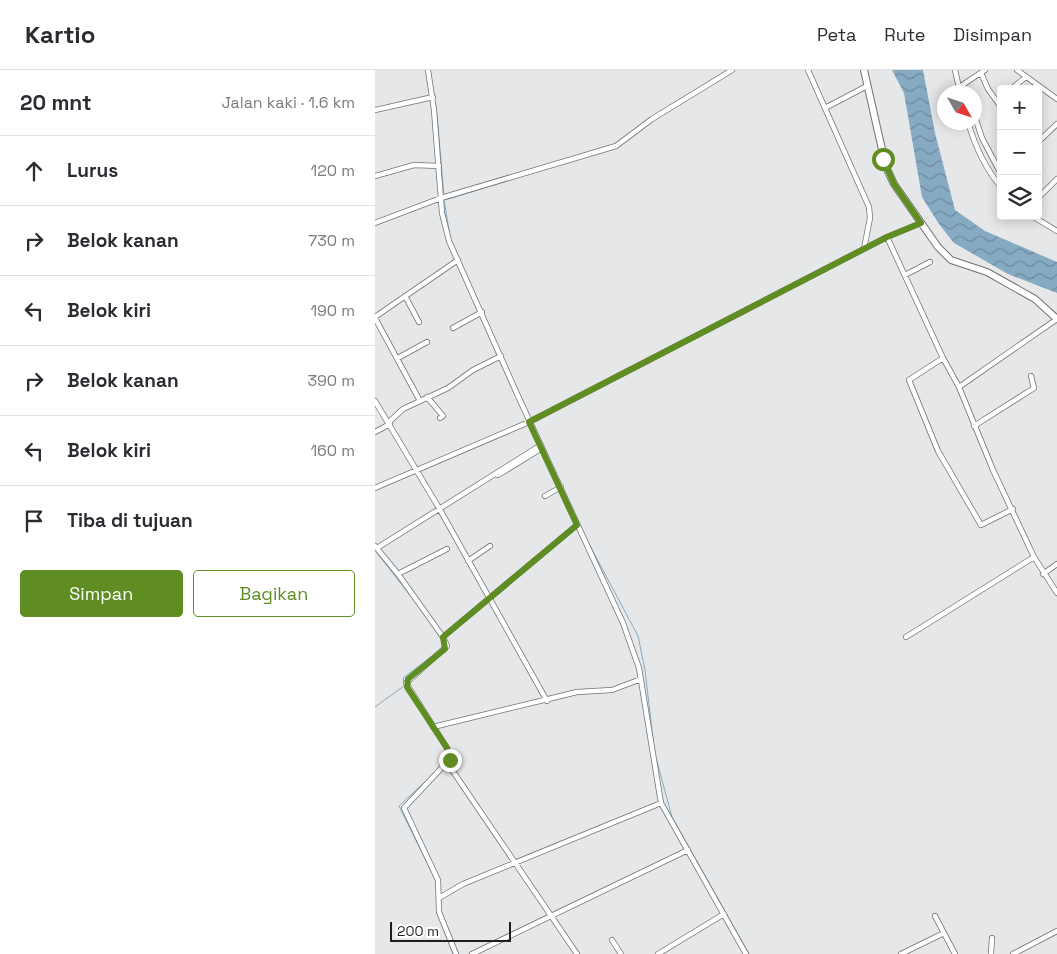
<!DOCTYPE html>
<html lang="id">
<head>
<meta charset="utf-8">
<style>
  :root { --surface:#fff; --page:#f2f2f3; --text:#2b2b33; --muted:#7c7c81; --line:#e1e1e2; --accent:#5f8d21 }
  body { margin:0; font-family:"Space Grotesk",sans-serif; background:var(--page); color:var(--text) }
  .controls { position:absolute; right:15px; top:15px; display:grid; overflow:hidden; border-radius:5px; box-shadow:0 2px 12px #0003 }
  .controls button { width:45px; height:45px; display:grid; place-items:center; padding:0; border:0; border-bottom:1px solid var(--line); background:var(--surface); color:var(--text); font:25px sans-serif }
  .compass { position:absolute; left:562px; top:15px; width:45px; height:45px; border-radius:50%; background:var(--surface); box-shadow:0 2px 12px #0003; rotate:129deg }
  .scale { position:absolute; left:15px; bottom:12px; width:121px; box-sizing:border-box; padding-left:5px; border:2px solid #1e1e1f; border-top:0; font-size:14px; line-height:18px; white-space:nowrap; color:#1e1e1f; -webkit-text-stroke:4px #fff; paint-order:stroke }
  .stop { position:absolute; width:15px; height:15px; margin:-11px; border:4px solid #5f8d21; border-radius:50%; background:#fff }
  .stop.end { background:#5f8d21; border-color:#fff; box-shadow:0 1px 5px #0008 }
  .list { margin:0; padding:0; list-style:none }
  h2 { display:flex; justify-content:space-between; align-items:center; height:65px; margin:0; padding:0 20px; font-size:21px }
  h2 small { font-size:16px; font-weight:400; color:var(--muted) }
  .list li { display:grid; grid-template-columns:32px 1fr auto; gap:15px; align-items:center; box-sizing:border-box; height:70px; padding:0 20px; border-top:1px solid var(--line) }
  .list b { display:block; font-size:19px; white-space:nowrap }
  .list em { font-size:16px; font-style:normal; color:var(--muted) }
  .actions { display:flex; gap:10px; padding:15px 20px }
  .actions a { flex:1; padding:11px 0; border:1px solid var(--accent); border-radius:5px; text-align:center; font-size:18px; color:var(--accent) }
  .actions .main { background:var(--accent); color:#fff }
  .icon { flex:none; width:28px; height:28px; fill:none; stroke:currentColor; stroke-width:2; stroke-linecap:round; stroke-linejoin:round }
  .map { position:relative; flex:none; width:682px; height:884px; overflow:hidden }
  header { display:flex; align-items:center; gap:30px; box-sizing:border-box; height:70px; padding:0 25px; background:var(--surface); border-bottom:1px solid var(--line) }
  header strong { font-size:24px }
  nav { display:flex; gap:28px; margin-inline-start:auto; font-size:18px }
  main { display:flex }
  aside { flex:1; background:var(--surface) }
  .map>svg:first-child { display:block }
</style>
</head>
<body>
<header>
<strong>Kartio</strong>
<nav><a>Peta</a><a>Rute</a><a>Disimpan</a></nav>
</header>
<main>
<aside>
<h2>20 mnt<small>Jalan kaki · 1.6 km</small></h2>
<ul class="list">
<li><svg class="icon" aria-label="ahead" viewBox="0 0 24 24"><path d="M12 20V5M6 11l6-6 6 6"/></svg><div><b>Lurus</b></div><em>120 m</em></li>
<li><svg class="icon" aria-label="right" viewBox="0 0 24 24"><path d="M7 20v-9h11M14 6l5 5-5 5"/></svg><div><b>Belok kanan</b></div><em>730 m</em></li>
<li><svg class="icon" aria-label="left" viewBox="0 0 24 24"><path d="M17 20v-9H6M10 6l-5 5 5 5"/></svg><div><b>Belok kiri</b></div><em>190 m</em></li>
<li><svg class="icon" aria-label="right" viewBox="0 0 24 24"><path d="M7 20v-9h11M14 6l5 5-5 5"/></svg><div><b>Belok kanan</b></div><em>390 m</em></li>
<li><svg class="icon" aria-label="left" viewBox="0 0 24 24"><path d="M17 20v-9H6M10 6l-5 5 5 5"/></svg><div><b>Belok kiri</b></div><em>160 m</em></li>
<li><svg class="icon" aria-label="arrive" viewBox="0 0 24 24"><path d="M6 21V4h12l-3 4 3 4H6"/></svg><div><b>Tiba di tujuan</b></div></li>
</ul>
<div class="actions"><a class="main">Simpan</a><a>Bagikan</a></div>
</aside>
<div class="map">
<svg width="682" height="884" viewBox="0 0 682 884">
  <defs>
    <pattern id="water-waves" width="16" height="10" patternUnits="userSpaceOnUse" patternTransform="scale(1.25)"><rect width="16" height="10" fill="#86aac2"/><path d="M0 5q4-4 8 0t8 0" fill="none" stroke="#6d8a9d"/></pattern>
  </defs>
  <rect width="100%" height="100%" fill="#e6e7e8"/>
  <path fill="url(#water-waves)" d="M517 0H548L560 63 580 140 610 161 682 192V223L633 204 579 173 564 154 547 127 529 23Z"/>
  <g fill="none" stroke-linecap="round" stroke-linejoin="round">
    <path stroke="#86aac2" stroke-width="1" d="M55 1 62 44 69 126
      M69 130 74 160
      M70 130 138 109
      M213 472 263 566 270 600 278 669
      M0 480V481
      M2 483 38 529
      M62 563 68 572
      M0 637 29 616
      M47 643 30 616 28 608 57 586
      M281 688 297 747 374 884
      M68 694 72 686
      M51 711 24 736 61 811
      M66 852 78 884"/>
    <g stroke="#717273" stroke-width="6">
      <path id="street" d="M53 0 59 40 67 143 74 171 143 326 248 553 264 598 286 733 371 884
        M433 0 494 137 495 148 489 179
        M580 0 585 22
        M642 0 682 29
        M606 3 613 19 626 37
        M588 15 591 22
        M583 18 610 0
        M636 19 651 7
        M450 38 492 16
        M0 40 58 27
        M600 47 607 68 626 104
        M593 52C600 76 610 98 626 117
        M663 72 682 54
        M0 106 39 95 64 96
        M663 128 682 109
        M657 146 682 161
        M0 153 66 128 241 76 277 49 357 0
        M512 167 568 288 584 317 618 400 659 487 682 523
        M530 205 555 192
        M30 226 44 252
        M0 247 83 190
        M0 248 45 331
        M78 258 107 242
        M23 288 52 272
        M568 288 534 310 563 381 606 455 638 439
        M584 317 682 249
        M52 327 68 346 65 348
        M0 331 64 438 172 631
        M13 353 28 339 73 318 98 300 126 286
        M599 356 659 318 656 306
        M0 362 15 354
        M123 405 167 378
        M0 418 154 352 512 167 546 153
        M170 426 186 417
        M0 476 23 504 68 567 72 576 31 613 72 678 75 689 29 738 63 810 64 842 81 884
        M2 478 166 375
        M93 491 115 476
        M23 504 72 479
        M668 504 682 494
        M68 567 202 455
        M531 567 659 487
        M58 657 202 622 237 620 266 609
        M73 694 202 884
        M64 828 88 814 286 733
        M560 846 580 884
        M237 870 246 884
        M97 884 313 780
        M283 884 349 844
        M526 884 569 863
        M616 884 617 868
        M638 884 682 861"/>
    </g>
    <g stroke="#717273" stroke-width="8">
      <path id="secondary" d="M489 0 511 97 519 114 563 177 576 190 612 202 660 229 682 249"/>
    </g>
    <use href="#street" stroke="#fff" stroke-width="4.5"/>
    <use href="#secondary" stroke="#fff" stroke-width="6"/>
  </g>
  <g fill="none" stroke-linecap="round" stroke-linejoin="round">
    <path stroke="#5f8d21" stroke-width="6" d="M75 690 72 678 32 617 33 609 70 579 68 567 202 455 154 352 512 167 546 153 519 114 508 89"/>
  </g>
</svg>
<div class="controls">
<button>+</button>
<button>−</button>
<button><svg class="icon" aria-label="layers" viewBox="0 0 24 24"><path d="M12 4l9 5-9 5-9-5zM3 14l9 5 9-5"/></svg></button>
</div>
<svg class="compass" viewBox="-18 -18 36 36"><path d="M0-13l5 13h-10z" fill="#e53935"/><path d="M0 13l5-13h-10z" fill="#7c7c81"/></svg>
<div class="scale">200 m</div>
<div class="stop" style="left:508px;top:89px"></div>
<div class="stop end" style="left:75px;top:690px"></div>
</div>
</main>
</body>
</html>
